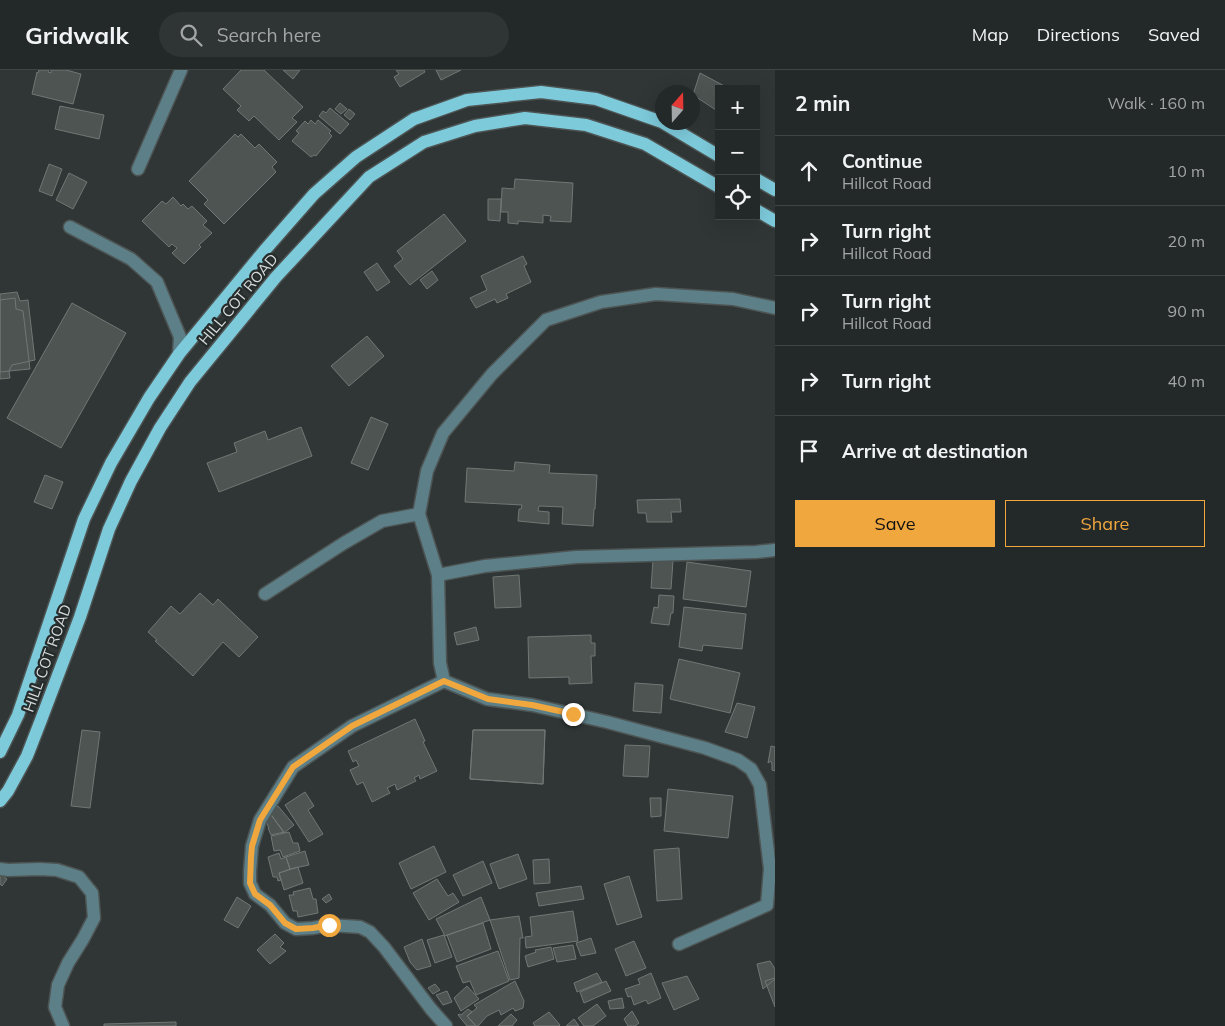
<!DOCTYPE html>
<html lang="en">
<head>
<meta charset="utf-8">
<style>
  :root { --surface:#232828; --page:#2f3434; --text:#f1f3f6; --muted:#a3a6a8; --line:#404445; --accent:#f0a73e }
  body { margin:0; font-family:Mulish,sans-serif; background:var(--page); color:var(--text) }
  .controls { position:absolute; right:15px; top:15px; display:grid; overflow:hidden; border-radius:0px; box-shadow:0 5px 20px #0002 }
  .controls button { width:45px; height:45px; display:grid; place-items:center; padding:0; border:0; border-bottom:1px solid var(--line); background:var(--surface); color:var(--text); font:25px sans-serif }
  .compass { position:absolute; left:655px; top:15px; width:45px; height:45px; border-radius:50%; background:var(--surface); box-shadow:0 5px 20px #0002; rotate:20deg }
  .stop { position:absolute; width:15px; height:15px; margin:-11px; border:4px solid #f0a73e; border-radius:50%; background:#fff }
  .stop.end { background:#f0a73e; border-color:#fff; box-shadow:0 1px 5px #0008 }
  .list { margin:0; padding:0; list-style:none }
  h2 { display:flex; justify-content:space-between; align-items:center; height:65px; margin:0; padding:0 20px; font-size:21px }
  h2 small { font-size:16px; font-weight:400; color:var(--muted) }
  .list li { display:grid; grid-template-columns:32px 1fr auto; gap:15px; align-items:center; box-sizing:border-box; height:70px; padding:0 20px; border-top:1px solid var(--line) }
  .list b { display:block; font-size:19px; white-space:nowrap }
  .list p { margin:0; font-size:16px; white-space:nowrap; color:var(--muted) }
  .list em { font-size:16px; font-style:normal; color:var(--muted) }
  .actions { display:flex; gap:10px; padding:15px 20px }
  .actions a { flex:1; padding:11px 0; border:1px solid var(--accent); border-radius:0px; text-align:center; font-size:18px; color:var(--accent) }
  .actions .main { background:var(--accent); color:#111 }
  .icon { flex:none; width:28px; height:28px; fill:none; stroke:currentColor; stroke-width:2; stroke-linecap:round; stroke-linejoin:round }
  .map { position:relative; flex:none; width:775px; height:956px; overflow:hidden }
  header { display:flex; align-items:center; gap:30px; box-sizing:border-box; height:70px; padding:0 25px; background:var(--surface); border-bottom:1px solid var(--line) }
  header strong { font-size:24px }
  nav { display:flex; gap:28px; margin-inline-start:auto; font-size:18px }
  .search { width:350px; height:45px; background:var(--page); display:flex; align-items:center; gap:12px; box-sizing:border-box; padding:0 18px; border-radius:28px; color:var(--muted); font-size:19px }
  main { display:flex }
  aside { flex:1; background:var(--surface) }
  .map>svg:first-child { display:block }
</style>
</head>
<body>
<header>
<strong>Gridwalk</strong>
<div class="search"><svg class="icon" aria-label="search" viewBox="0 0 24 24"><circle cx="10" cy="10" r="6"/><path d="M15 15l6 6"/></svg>Search here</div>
<nav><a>Map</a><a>Directions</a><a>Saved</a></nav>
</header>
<main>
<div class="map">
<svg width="775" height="956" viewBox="0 0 775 956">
  <rect width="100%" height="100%" fill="#2f3635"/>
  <path fill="#4d5451" stroke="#707774" d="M39 0H49L48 2 51 3V0H66L81 4 73 34 32 24 37 2 38 3Z
    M241 0H264L303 37 292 48 297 52 279 70 254 46 249 51 237 40 241 36 223 19Z
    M283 0H300L293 9Z
    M396 0H424L425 2 400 17 394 7 399 4Z
    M436 0H461L441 10Z
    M700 3 730 19H719V42L693 25Z
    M340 33 347 39 341 44 335 39Z
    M60 36 104 45 99 69 55 59Z
    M330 38 349 54 340 64 319 46 323 41 326 43Z
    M349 39 355 44 350 50 344 45Z
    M311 50 315 54 318 50 331 61 329 63 332 66 316 86 314 85 311 87 292 71 299 63 296 61 305 51 308 54Z
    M235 64 238 67 241 64 255 78 259 74 277 92 272 97 276 102 224 154 204 134 208 130 189 111Z
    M49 94 62 99 52 126 39 121Z
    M69 103 87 112 73 139 56 130Z
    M515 109 573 113 571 152 550 151 551 146 543 145V153L518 151V154L508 153V142H501L502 118 514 119Z
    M173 127 181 136 183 134 188 139 192 136 207 151 203 155 212 163 199 175 201 177 184 194 172 183 177 178 172 174 169 177 142 151 162 131 166 134Z
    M488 129H501L500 151 488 150Z
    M444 144 466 171 410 215 394 196 403 189 397 181Z
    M523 186 527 194 524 196 531 212 506 224 508 228 497 233 495 229 476 238 470 228 487 220 481 206Z
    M377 193 390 212 377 221 364 202Z
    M432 201 438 210 427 219 420 210Z
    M17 222 20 231 28 230 35 290 12 295 9 301 0 302V224Z
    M15 228 16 239 23 241 30 299 9 301 10 308 0 309V230Z
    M72 233 126 263 61 378 7 348Z
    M367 266 384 286 349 316 331 296Z
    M371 347 388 354 368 400 351 393Z
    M301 357 312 386 219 422 207 393 237 382 234 373 265 361 268 370Z
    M515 392 550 395 549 403 597 405 595 439H594L593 456 562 454 563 437 539 436 538 441 549 442V454L518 451 519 439H521L522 435 465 432 467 398 514 401Z
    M45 405 63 412 52 439 34 432Z
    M680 429 681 442H671L672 452H647L646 443H638L637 430Z
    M653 490 673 491 671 519 651 518Z
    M687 492 751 501 746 537 683 529Z
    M519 505 521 537 495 538 493 507Z
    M200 523 213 535 218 529 258 567 239 587 223 572 193 606 155 571 157 570 148 562 171 536 180 544Z
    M659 525 674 526 673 543H671L669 555 651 553 654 537 658 538Z
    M684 537 746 544 742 579 703 575 702 581 679 577Z
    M476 557 479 570 457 575 454 563Z
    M591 565V573H595V586H591L592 613 569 614V607L529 608 528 567Z
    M679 589 740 603 730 643 670 629Z
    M635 613 663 615 661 643 633 641Z
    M737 633 755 637 747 668 725 662Z
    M415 649 425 671 423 672 437 701 420 709 419 705 414 708 416 711 397 720 395 714 387 718 390 723 372 732 363 712 357 715 350 700 359 696 356 690 353 692 348 681Z
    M82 660 100 662 90 738 71 736Z
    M473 660H545L543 714 470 709Z
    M473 660H545L543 714 470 709Z
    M625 675 650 676 648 707 623 706Z
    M771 676 775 677V701L772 700V695L771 691 768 693Z
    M668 719 733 726 728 768 664 761Z
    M305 722 314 736 308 740 323 764 309 772 285 735Z
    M650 728H661V746L651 747Z
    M278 736 294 755 284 763 270 743Z
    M271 745 284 762 271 765 268 758H269L266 752Z
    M289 762 293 773H298L300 781 283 787 280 780 274 781 271 766Z
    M434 776 446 802 411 819 399 793Z
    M679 778 682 829 657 831 654 780Z
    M305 781 309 795 290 799 286 787Z
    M279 783 281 789 286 787 290 799 279 803 281 810 278 811 277 807H273L268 787Z
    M518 784 527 809 499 819 490 794Z
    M549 789 550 813 534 814 533 790Z
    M483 791 492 813 463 826 453 805Z
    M298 797 303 813 284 820 279 803Z
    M0 804 7 809 2 816 0 814Z
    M629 806 642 847 617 855 604 814Z
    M437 809 448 826 453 823 459 832 429 850 413 823Z
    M581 816 584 829 539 836 536 823Z
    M310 818 313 829H316L318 843 298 847 297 841H293L289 825H294L293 822Z
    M329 824 332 829 326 833 322 829Z
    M237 827 251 836 238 858 224 850Z
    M481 827 490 850 445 866 436 849Z
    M573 841 578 871 526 878 525 867 532 866 530 847Z
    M519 846 523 868H520L519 908 510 910 490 850Z
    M483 853 491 879 457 892 447 865Z
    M275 864 284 873 280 877 286 881 270 894 257 880Z
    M444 865 452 887 435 893 427 870Z
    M591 868 596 883 581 886 576 873Z
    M422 869 431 896 417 900 410 892 404 877Z
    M634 871 646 898 626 906 615 879Z
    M573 875 576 889 557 892 553 878Z
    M551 877 554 889 528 897 525 886 536 882 535 880Z
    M498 881 509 911 476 925 470 911 463 913 456 896Z
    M770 891 775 899V909L763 919 757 894Z
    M597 903 602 912 577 922 574 913Z
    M651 903 661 928 648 934 646 930 634 935 631 926 628 927 625 919 640 914 638 909Z
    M687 906 699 929 674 940 662 913Z
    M775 908V937L765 911Z
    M515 911 524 931 523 938 515 941 513 938 501 945 499 940 487 946 478 956H476L467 946 477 938 474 935Z
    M606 911 611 921 584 933 580 922Z
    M435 914 440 920 433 924 428 918Z
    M467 916 479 929 461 941 454 928Z
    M447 921 452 932 443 935 436 925Z
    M622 928 624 938 610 939 608 931Z
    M597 934 606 946 593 956H584L578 948Z
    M468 939 472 942 467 946 476 956H467L458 945 459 944 461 945Z
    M632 941 639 953 635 956H628L624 949Z
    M549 942 560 955 559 956H535L533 953Z
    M511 944 517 950 512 956H498Z
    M574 949 579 956H566Z
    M176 952V956H104V954Z"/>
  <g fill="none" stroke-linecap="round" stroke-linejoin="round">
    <g stroke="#4d5453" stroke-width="15">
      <path id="minor" d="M138 99 181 0
        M70 157 131 189 157 212 180 267 179 284
        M438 505 485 496 576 487 756 482 775 480
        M265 524 344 473 382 451 419 444
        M444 611 440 593 438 505 419 444 427 401 443 363 492 304 546 250 601 232 656 224 733 229 775 238
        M444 611 352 656 293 697 260 750 252 776 250 801V813L255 824 270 835 285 853 296 859 313 858 329 855 360 857 370 862 384 877 431 939 446 956
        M444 611 487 629 532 635 607 652 705 678 738 690 751 699 760 715 770 799 767 835 679 874
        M0 799 8 800 40 799 57 800 79 807 92 823 94 848 83 869 68 893 58 915 55 937 63 956"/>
    </g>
    <g stroke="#4d5453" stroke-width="15">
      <path id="major" d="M756 109 775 120
        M756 140 775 151
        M0 682 18 645 84 449 111 393 149 328 179 284 264 181 314 124 356 87 414 49 467 30 541 22 596 29 662 52 719 86
        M0 731 8 721 27 686 41 650 80 547 109 459 131 411 160 358 190 312 276 207 369 107 424 72 475 56 525 48 586 55 645 74 719 117"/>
    </g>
    <use href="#minor" stroke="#5c7f88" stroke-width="12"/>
    <use href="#major" stroke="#7dcadb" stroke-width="12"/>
  </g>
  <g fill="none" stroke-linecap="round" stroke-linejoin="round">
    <path stroke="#f0a73e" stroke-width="6" d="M329 855 313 858 296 859 285 853 270 835 255 824 250 813 251 787 252 776 260 750 293 697 352 656 444 611 488 629 532 635 573 644"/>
  </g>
  <g text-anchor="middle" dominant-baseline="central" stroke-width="4.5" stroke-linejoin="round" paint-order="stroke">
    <g font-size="15" fill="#d6dada" stroke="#252c2b">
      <text transform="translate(238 229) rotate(-50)">HILL COT ROAD</text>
      <text transform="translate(47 588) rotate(-70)">HILL COT ROAD</text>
    </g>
  </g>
</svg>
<div class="controls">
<button>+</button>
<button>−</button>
<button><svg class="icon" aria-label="locate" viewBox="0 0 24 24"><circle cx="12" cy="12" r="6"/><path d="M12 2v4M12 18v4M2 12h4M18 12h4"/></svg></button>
</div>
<svg class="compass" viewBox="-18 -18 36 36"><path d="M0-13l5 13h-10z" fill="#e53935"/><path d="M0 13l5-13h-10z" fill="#a3a6a8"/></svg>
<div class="stop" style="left:329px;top:855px"></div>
<div class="stop end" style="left:573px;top:644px"></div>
</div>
<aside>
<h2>2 min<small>Walk · 160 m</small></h2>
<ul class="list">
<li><svg class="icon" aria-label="ahead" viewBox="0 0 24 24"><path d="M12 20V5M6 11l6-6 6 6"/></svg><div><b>Continue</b><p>Hillcot Road</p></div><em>10 m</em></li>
<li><svg class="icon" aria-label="right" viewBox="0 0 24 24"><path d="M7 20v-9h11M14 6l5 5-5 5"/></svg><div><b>Turn right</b><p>Hillcot Road</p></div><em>20 m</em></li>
<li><svg class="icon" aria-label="right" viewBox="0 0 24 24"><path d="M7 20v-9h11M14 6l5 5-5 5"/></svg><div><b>Turn right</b><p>Hillcot Road</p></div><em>90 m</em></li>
<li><svg class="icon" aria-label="right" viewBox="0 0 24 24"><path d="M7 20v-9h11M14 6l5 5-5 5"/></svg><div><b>Turn right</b></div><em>40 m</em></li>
<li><svg class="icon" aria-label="arrive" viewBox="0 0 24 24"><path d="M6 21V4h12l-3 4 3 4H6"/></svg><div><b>Arrive at destination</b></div></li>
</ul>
<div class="actions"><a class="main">Save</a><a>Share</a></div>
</aside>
</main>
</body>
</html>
